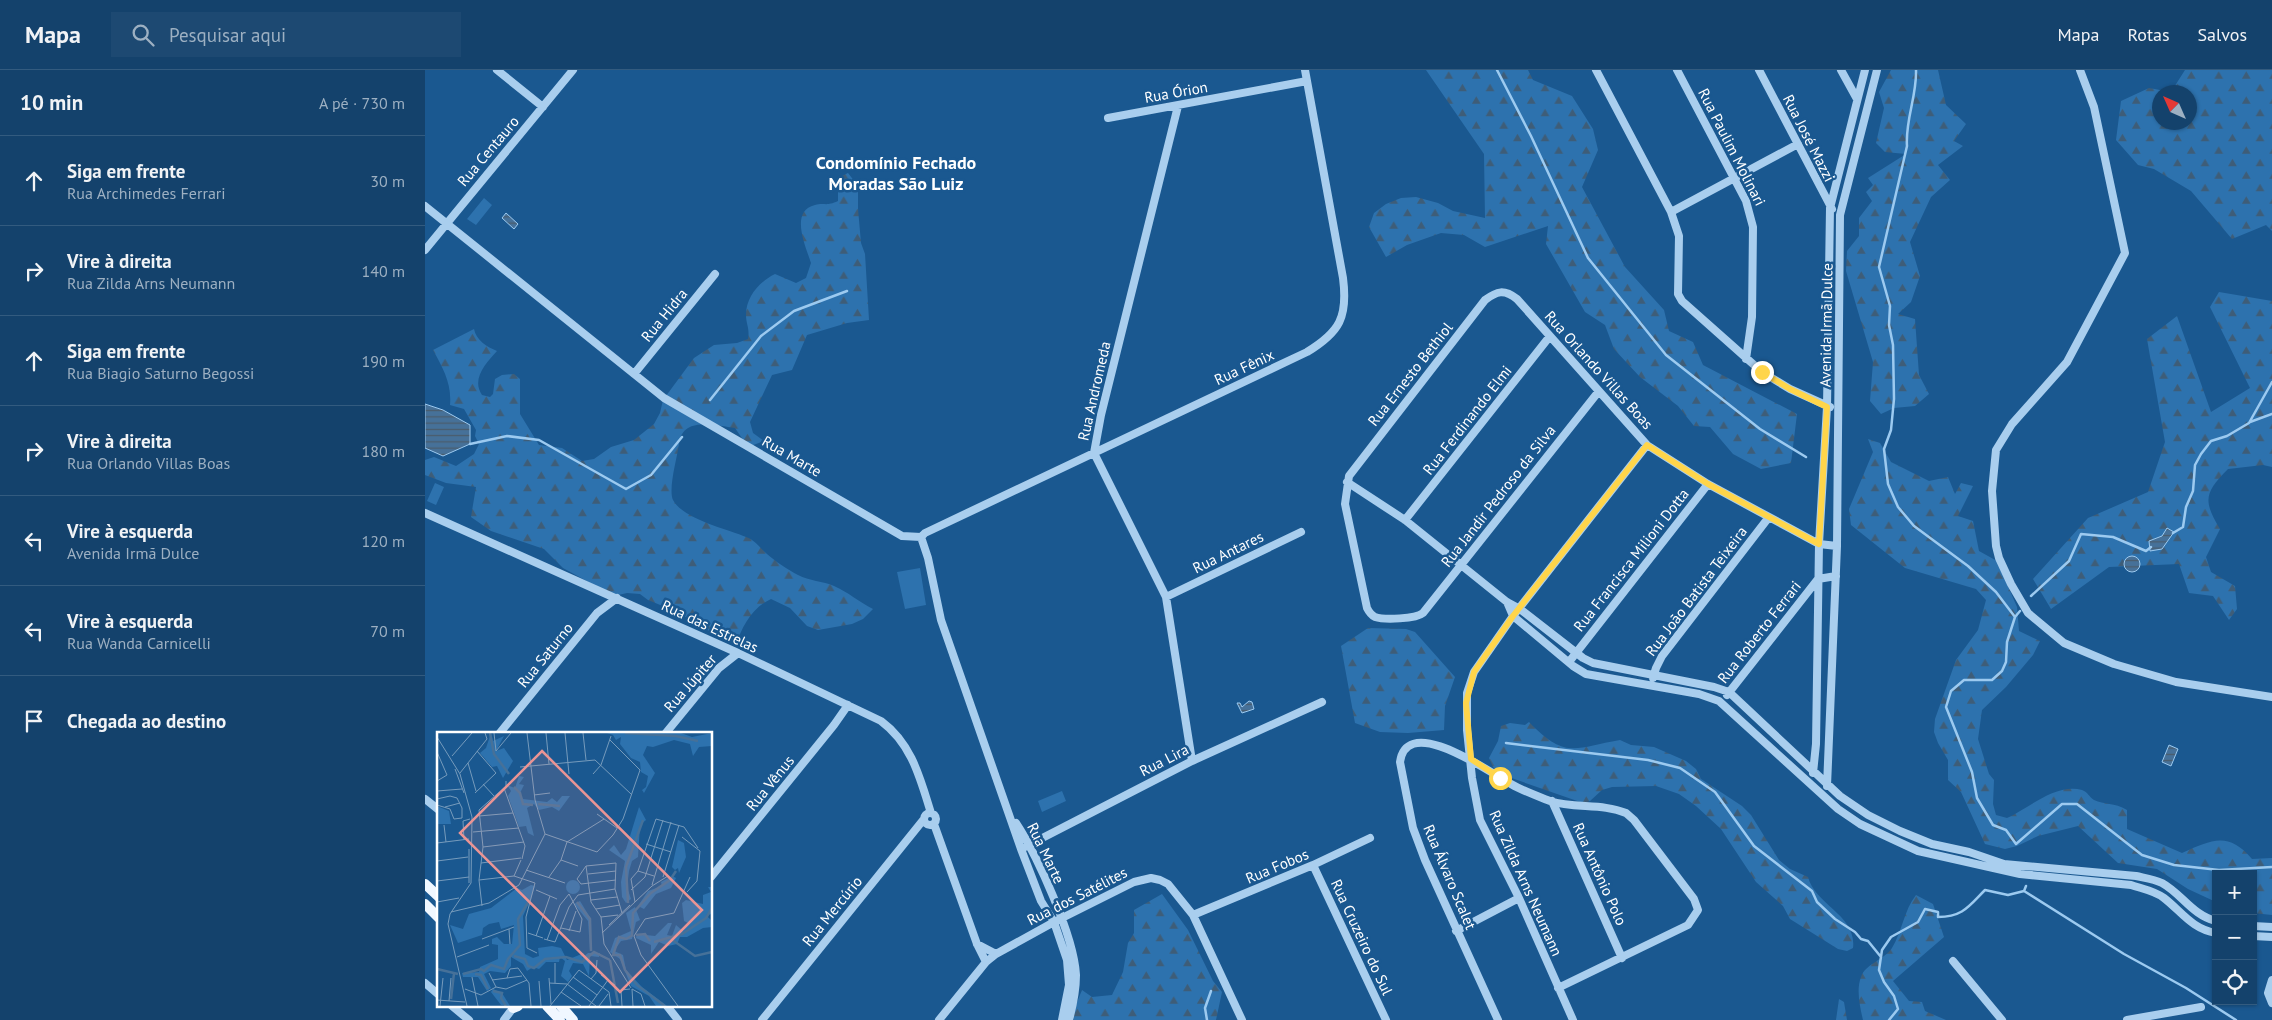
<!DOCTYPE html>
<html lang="pt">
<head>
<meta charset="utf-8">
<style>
  :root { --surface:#14426c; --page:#1d4972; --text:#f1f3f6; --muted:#9db0c2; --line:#335b7f }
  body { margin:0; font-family:"PT Sans",sans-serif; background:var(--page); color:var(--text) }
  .controls { position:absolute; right:15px; bottom:15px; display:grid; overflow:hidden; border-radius:0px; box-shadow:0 1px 4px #0004 }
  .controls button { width:45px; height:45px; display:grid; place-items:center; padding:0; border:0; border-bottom:1px solid var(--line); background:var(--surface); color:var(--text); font:25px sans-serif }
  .compass { position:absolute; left:1727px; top:15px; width:45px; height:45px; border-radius:50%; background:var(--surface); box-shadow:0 1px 4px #0004; rotate:315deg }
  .stop { position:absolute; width:15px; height:15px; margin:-11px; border:4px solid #ffd54a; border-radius:50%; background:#fff }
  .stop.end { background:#ffd54a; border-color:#fff; box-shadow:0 1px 5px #0008 }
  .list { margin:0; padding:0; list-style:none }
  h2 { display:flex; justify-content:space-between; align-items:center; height:65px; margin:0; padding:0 20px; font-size:21px }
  h2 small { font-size:16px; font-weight:400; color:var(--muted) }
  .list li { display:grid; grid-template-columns:32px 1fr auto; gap:15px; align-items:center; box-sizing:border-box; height:90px; padding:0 20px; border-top:1px solid var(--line) }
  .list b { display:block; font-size:19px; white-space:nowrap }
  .list p { margin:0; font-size:16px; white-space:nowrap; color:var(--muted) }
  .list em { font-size:16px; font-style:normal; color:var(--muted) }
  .icon { flex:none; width:28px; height:28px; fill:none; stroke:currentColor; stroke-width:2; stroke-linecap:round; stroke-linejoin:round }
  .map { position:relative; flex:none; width:1847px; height:950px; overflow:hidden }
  header { display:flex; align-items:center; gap:30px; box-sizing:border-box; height:70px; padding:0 25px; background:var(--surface); border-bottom:1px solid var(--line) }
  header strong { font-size:24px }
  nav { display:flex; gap:28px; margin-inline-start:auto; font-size:18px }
  .search { width:350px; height:45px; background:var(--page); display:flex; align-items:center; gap:12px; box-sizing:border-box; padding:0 18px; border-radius:0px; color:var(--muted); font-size:19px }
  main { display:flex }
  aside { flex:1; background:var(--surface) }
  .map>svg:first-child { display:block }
</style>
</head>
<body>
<header>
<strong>Mapa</strong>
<div class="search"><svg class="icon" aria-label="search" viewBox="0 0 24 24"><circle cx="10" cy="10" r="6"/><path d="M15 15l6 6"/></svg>Pesquisar aqui</div>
<nav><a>Mapa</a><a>Rotas</a><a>Salvos</a></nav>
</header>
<main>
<aside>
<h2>10 min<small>A pé · 730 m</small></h2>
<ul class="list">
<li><svg class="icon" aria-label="ahead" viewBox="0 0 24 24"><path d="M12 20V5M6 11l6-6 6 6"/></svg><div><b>Siga em frente</b><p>Rua Archimedes Ferrari</p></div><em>30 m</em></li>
<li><svg class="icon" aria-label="right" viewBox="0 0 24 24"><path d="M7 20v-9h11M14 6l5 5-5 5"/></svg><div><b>Vire à direita</b><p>Rua Zilda Arns Neumann</p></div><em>140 m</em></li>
<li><svg class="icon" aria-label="ahead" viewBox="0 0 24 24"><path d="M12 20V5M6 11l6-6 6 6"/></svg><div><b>Siga em frente</b><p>Rua Biagio Saturno Begossi</p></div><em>190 m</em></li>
<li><svg class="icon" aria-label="right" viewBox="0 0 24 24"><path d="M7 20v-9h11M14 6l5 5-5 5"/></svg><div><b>Vire à direita</b><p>Rua Orlando Villas Boas</p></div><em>180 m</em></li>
<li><svg class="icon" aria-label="left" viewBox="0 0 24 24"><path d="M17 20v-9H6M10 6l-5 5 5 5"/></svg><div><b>Vire à esquerda</b><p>Avenida Irmã Dulce</p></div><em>120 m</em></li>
<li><svg class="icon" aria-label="left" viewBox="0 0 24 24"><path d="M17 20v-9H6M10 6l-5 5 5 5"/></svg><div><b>Vire à esquerda</b><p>Rua Wanda Carnicelli</p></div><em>70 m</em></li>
<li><svg class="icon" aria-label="arrive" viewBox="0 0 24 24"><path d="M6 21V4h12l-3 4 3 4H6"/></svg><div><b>Chegada ao destino</b></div></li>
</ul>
</aside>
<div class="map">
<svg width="1847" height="950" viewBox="0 0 1847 950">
  <defs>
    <pattern id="forest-firs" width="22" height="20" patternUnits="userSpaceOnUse" patternTransform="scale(1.25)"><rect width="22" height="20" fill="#2d72ae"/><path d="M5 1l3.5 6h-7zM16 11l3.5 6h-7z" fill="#3e5d78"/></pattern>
    <pattern id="water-rules" width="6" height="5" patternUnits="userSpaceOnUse" patternTransform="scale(1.25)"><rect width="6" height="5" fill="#467199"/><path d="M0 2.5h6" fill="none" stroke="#4a5b6b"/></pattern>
  </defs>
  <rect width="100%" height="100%" fill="#1a5890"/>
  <path fill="url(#forest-firs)" fill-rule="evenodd" d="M1001 0H1103L1108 10 1147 26 1168 59 1173 80 1157 117 1200 197 1239 240 1244 261 1268 272 1278 295 1372 344 1366 393 1336 399 1308 384 1285 357 1269 356 1253 336 1215 307 1189 279 1180 255 1160 242 1121 174 1123 156 1060 177 1039 165 1016 163 982 175 961 187 944 157 949 143 961 134 976 128 991 127 1013 133 1028 141 1060 148 1059 84Z
    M1466 0H1513L1521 35 1541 54 1529 71 1538 76 1513 95 1525 110 1506 127 1485 172 1495 206 1486 232 1473 244 1490 249 1494 305 1504 324 1490 336 1469 338 1456 344 1445 331 1448 292 1421 201 1422 181 1434 166V148L1447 131 1441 122 1448 115 1443 108 1481 84 1460 82 1451 73 1459 38 1454 22Z
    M1760 0H1847V161L1841 155 1807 169 1766 121 1729 99 1713 95 1691 70 1696 31 1724 18 1746 22ZM1734 22H1764V52H1734Z
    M423 103 433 116V139L436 173 440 184 444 250 422 253 382 265 367 300 347 305 325 352 328 363 339 371 323 377 310 358C290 355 257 346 254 374 252 388 243 419 248 430 258 449 302 459 321 467 330 470 335 478 342 484 350 491 363 500 373 505 384 511 398 511 409 516 423 522 434 532 448 539L438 549 427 554 393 560 382 556 365 538 346 529C328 537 317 556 311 575L269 553 255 543 223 530 215 524 202 523 189 526 138 498 119 479 66 461 46 447 51 417 21 413 0 405V390L9 387 31 396 49 384 54 374 50 366 51 360 39 339 25 335C27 314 18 298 8 280L49 259C51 270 62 277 72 281 61 293 46 309 57 325L65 327 68 324 70 309 77 305 89 304 95 309V344L114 375 137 378 157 391 169 389 186 377 209 370 229 354 235 343 238 330 269 288 289 275 312 273 323 269C325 259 321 254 321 245 321 227 334 212 350 204L371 213 381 208 386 193C381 177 364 141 390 135 400 132 400 137 413 131V108Z
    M1794 222 1847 231V397L1838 395 1803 399C1779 423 1778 431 1795 459L1781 487 1786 502 1810 516 1812 539 1804 550 1788 526 1764 523 1754 494 1684 497 1626 539 1608 509 1663 448 1723 422 1740 372 1722 269 1752 246 1786 342 1825 318 1785 237Z
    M1443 369 1455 373 1466 392 1504 411 1523 407 1530 424 1536 413 1548 416 1533 446 1548 451 1554 481 1572 491 1592 537 1594 561 1615 571 1608 585 1581 617 1557 640 1553 669 1564 704 1569 710 1568 734 1571 745 1582 748C1604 738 1631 713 1657 720 1663 722 1664 727 1669 730 1679 735 1689 732 1702 740V759L1757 783C1787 770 1803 761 1827 789L1847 788V845L1828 843V804H1791V832L1763 819 1732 799 1693 793 1653 756 1613 766 1592 776 1580 779 1560 774 1536 722 1523 710V690L1513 673 1509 662 1510 649 1531 590 1553 560 1561 530 1551 519 1480 498 1426 455 1424 439 1448 382Z
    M943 558 981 559 990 562 1030 607 1020 636 1019 660 983 663 955 662 930 653 916 576Z
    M1104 652C1141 690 1149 678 1195 670L1206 675 1229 677 1261 691 1271 699 1276 709 1317 736 1326 745 1354 790 1365 799 1383 807C1390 835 1432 845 1428 878L1422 881 1413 879 1365 849 1358 836 1331 812 1296 759 1271 736 1254 724 1231 716 1187 717 1177 720 1165 731 1158 733 1075 704 1068 697 1064 688 1073 671 1076 656 1085 653 1100 655Z
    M737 824 763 860 788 911 797 922 791 950H649L648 942 657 920 667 927 687 925 698 902 703 873 709 863V840Z
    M1491 825 1508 834 1519 867 1468 911 1484 931 1497 932 1500 941 1521 950H1438C1435 937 1431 920 1436 907 1440 894 1459 890 1467 878 1477 862 1479 840 1491 825Z
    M1414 929 1419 932 1422 950H1411Z"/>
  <path fill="#2d72ae" d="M59 128 67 135 51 155 42 149Z
    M10 413 19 417 11 435 2 431Z
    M495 498 501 535 480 539 472 502Z
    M637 721 641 731 617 742 613 731Z"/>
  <path fill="url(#water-rules)" stroke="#9ccaf0" d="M81 143 93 154 89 159 77 148Z
    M0 334 18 340 45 355V374L18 386 0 378Z
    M1742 458 1749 462 1737 479 1725 481 1724 471 1737 466Z
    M1699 494a8 8 0 1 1 16 0a8 8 0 1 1-16 0Z
    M824 631 827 632 829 639 817 643 812 633H815L817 637Z
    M1744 675 1753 679 1746 696 1737 692Z"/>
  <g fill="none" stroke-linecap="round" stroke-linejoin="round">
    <path stroke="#9ccaf0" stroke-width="2.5" d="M1072 0 1106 66 1163 188 1241 285 1335 359 1381 387
      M1491 0C1492 26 1480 50 1482 76L1454 197 1465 236 1464 255 1468 275 1469 329 1466 360 1459 379 1463 414 1473 437 1489 456 1543 496 1571 522 1590 547
      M285 330 336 266 369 241 422 221
      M1825 352 1847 344
      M45 374 82 366 114 370 201 419 226 405 257 367
      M1748 463 1758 457 1761 437 1768 421 1770 395 1776 384 1786 371 1802 366 1824 353 1847 312
      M1606 526 1644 491 1656 464 1688 467 1721 481 1726 477
      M1595 541 1590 547 1582 572 1581 592 1577 601 1567 610H1539L1526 621 1521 637 1547 702 1552 728 1568 755 1581 760 1591 774 1637 734H1652L1717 785 1749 795 1794 800 1847 797
      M1081 673 1223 690 1255 698 1290 722 1329 776 1387 821 1392 832 1410 849 1430 862 1436 869 1443 871 1456 887
      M1599 821 1699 884 1761 918 1811 950
      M782 950 780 938 786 921
      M1464 950 1473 939 1469 926 1459 912 1454 900 1457 880 1466 867 1493 852 1500 839 1513 842V847C1538 847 1544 836 1560 820L1583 825 1599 821 1601 816"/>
    <path stroke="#a9ceee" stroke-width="8" d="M72 0 118 37
      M1171 0 1246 142 1254 166 1253 224 1257 231 1337 302 1365 319 1405 337
      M1252 0 1321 131 1328 157 1327 247 1321 289
      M1334 0 1407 139
      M1416 0 1432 29
      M1655 0 1669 37 1700 183 1642 292 1587 354 1571 380 1567 421 1571 476 1574 488 1586 514 1603 543 1639 573 1689 594 1751 612 1847 627
      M753 36 676 345 669 383 741 527 767 691
      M683 48 882 11
      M0 136 239 328 477 466 496 467
      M1246 142 1373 74
      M0 180 148 0
      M209 304 290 204
      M1174 321 998 543C991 549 959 550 950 547 946 545 944 542 942 538L920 434 924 406 1060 230C1072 221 1079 219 1092 229L1222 375 1283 414 1394 474 1412 476
      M922 412 980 450 1082 532 1095 539 1158 588 1168 593 1289 617 1304 622 1415 726 1443 745 1475 761 1507 774 1544 782 1579 794 1711 806C1720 808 1729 809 1737 813 1757 824 1767 845 1791 851
      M0 443 313 583 456 651C487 674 495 708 506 743
      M980 450 1125 266
      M496 467 500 463 882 282C915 262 923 247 918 208L880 0
      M496 467 503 488 516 550 596 779 616 831 629 852 642 890 644 915 637 950
      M741 527 876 462
      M1082 532 1088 546 1148 596 1161 604 1274 624 1294 631 1413 739 1435 754 1493 781 1595 804 1706 815C1718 819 1730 821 1739 828 1757 842 1767 859 1791 863
      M1144 592 1283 414
      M1228 608 1231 598 1237 586 1344 447
      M1302 625 1393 509 1411 506
      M74 664 172 543 192 528
      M240 664 294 598 313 583
      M1388 703 1391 674 1394 474 1402 337 1405 138 1440 0
      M1402 716 1412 476 1415 145 1452 0
      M0 729 14 740
      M1127 731 1197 888
      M499 749a6 6 0 1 1 12 0a6 6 0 1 1-12 0Z
      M591 753C612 785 649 866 651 905 651 921 648 935 644 950
      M509 754 552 874 561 892
      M596 779 767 691 897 632
      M888 795 961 950
      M286 807 409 655 423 635
      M768 845 888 795 945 768
      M1828 856 1847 857
      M1031 861 1094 828
      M1828 866 1847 867
      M552 874 571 884
      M1528 891 1577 950
      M1847 910 1843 923 1847 933
      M0 913 14 925
      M27 936 44 950
      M242 936 253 950
      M79 950 88 938
      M337 950 499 749
      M514 950 561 892 571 884 629 852 709 812 726 808 735 810 743 814 768 845 817 950
      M1073 950 1000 790 988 758 975 692C982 642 1067 704 1086 714 1098 721 1112 726 1125 731 1149 739 1177 733 1201 743L1209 750 1269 829 1273 840 1263 855 1133 918
      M1148 950 1094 828 1055 750 1047 708 1042 660V623L1049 602 1088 546 1222 375
      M1702 950 1776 937"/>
    <path stroke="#f0f7ff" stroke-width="10" d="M0 814 14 827
      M0 834 14 848
      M122 936 135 950
      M136 936 148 950
      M88 938 93 936"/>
  </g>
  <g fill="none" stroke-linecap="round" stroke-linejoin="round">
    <path stroke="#ffd54a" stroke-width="6" d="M1075 708 1046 689 1041 633 1049 602 1088 546 1222 375 1283 414 1394 474 1402 337 1365 319 1337 302"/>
  </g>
  <g text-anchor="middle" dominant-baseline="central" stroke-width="5" stroke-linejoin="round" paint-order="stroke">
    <g font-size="15" fill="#fff" stroke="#1a5890">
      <text transform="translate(751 22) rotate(-10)">Rua Órion</text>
      <text transform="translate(1384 68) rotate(63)">Rua José Mazzi</text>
      <text transform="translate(1307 77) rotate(63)">Rua Paulim Molinari</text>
      <text transform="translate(63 81) rotate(-50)">Rua Centauro</text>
      <text transform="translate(239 245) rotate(-51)">Rua Hidra</text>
      <text transform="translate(1401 255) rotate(-89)">Avenida Irmã Dulce</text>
      <text transform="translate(819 297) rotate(-25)">Rua Fênix</text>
      <text transform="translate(1174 300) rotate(48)">Rua Orlando Villas Boas</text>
      <text transform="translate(985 304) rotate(-52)">Rua Ernesto Bethiol</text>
      <text transform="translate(669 321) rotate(-77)">Rua Andromeda</text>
      <text transform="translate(1042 350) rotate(-52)">Rua Ferdinando Elmi</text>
      <text transform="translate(367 386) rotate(30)">Rua Marte</text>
      <text transform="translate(1073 426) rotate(-52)">Rua Jandir Pedroso da Silva</text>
      <text transform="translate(803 482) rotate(-26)">Rua Antares</text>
      <text transform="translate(1206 490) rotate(-52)">Rua Francisca Milioni Dotta</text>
      <text transform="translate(1271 521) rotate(-53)">Rua João Batista Teixeira</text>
      <text transform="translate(285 556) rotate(25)">Rua das Estrelas</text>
      <text transform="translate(1334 562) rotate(-52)">Rua Roberto Ferrari</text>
      <text transform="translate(120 585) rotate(-51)">Rua Saturno</text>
      <text transform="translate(265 613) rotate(-49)">Rua Júpiter</text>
      <text transform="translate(739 690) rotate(-27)">Rua Lira</text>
      <text transform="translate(345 713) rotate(-51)">Rua Vênus</text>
      <text transform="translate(621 783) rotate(64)">Rua Marte</text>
      <text transform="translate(852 796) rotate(-23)">Rua Fobos</text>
      <text transform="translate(1175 804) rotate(66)">Rua Antônio Polo</text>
      <text transform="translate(1025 807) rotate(67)">Rua Álvaro Scalet</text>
      <text transform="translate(1101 813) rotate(66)">Rua Zilda Arns Neumann</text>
      <text transform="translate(652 826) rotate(-27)">Rua dos Satélites</text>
      <text transform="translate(407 841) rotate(-51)">Rua Mercúrio</text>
      <text transform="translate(937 867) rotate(65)">Rua Cruzeiro do Sul</text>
    </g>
    <g font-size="18" font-weight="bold" fill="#fff" stroke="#1a5890">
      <text x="471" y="92">Condomínio Fechado<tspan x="471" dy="21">Moradas São Luiz</tspan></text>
    </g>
  </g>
  <g transform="translate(12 662)">
    <rect width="275" height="275" fill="#1a5890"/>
    <path d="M54 1 56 9 67 4 59 19 67 16 76 29 66 46 60 34 55 35 43 21 49 16ZM170 1H244L255 5 275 1V14L262 15 256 24 253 12 237 8 216 15 210 14 206 23 218 41 207 61 205 58 209 55 211 44 204 40 203 30 194 26 183 12 184 5 179 8 176 3ZM82 44 87 45 82 52 87 53 83 61 86 67 110 70 115 66 120 70 125 64H133L122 79 115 75 102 78 97 72 90 76 97 104 91 101 89 94 82 95 71 64 74 59 70 53 78 56ZM0 74 12 79 14 92H1ZM202 75 209 88 203 93 201 125 195 129 192 139 190 155 194 167 189 171 185 165 184 150 188 129 172 118 177 113 184 123 189 117ZM241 108 247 111 249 125 242 141 241 136 238 138 235 135ZM235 144 239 146 234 156 219 162 207 177 201 174 211 159 225 154 224 150ZM129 155a7 7 0 1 1 14 0a7 7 0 1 1-14 0ZM94 153 98 154 94 167 86 184 88 222 96 226 102 224 101 216 115 214 124 216 130 228 147 221 145 226 151 221H163L162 225 153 224 152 244 146 232 136 231 132 239 135 244 131 250 124 244 128 229 123 225 122 230H109L102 237 96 235 90 239 86 232 74 225V234L68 241 53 239 47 242 54 256 50 259 41 245H26L25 241 42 240 43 235 61 227V213L55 212V207L60 205 67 212H75L77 193 64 197 62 190 52 192 46 196 45 203 21 211 13 193 26 197 32 182 54 176 80 156 85 158ZM271 155H275V182L269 183 275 189V195L266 196 250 205H243L240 212 231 214 222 210 214 222V213L199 206 200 202 218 204 231 191H235L230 203 235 204 239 193 246 199 251 191 247 189 245 171 249 168 266 172V163L274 160ZM143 169 154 187 153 218 151 189 137 172ZM198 175 203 188 199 190 195 207 184 209 177 219 186 223 189 238 205 255 230 274H219L212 264 194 254 183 227 173 220 178 206 194 199 189 181ZM56 257 65 261 73 274 64 273 54 260Z" fill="#2d72ae"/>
    <path fill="none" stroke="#467199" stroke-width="2.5" d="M53 1 57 22 72 42M188 1 239 4 261 9M77 55 83 61 86 72 96 73M101 72 123 74M140 170 153 187 154 219M191 171 189 135 206 88M195 203 196 181 214 161 233 148 239 139M196 203 189 207 182 205 176 223H183L188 238 200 253 228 274M199 203 208 202 213 209M234 207 258 224 275 220M217 210 245 202 269 186 275 176M77 224 88 227 91 234 97 236 108 227 129 225 145 230 157 220 173 228M173 228 181 271M0 237 21 242M26 242 44 237 47 239 54 233 67 237 71 227 83 213 81 187 93 167M38 242 44 243 51 257M56 259 65 261 64 266 69 274M14 267 17 241"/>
    <path fill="none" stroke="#769bbc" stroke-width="1" d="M57 1 59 19 74 1M90 1 98 68 108 102M109 1 112 32M128 1 132 42M146 1 149 28M0 5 23 42 35 85 34 151 13 182 11 192 30 274M0 20 10 43 0 49M15 24 35 1M31 31 39 59M83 35 158 28 194 62M18 37 27 61M23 41 50 7 48 1M156 42 164 33 174 4M46 52 57 64M67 56 88 114 85 127M0 59 25 57M38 61 59 41 40 19M97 63 113 61M0 67 13 64 20 66 25 76V86L17 87 13 77 0 73M8 75 23 71M160 82 180 96M42 84 76 81M7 93 9 110M36 100 82 96M108 102 160 120 176 103 186 87 203 38 173 8M245 105 263 119 260 149 250 160M27 108 26 89 33 87M0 111 32 107M209 112 234 120M46 115 87 110M124 128 141 134M0 129 31 125M44 131 84 126M149 134 154 170 164 185 167 212 194 256M149 134 179 131 178 157 185 181M149 134 140 147 144 152 179 148M89 138 128 151M201 139 217 144M151 142 179 139M77 144 84 128M112 145 124 128 130 110 167 87M226 145 242 93M42 148 77 144 98 151 89 185 90 216 100 221M0 149 32 145M32 151V117M215 153 234 90M99 158 120 167M194 158 208 145 226 88M154 168 180 165M0 170 22 166M198 170 194 147 201 139 219 87 247 95 261 116M45 174 42 148 46 115 42 78 69 54V49M159 177 183 173M14 180 52 171 82 153 108 102M164 185 181 183M172 193 193 173M72 197 73 212M132 199 139 179M91 201 106 206M165 201 215 154 231 144M99 204 113 164M45 207 77 195M107 207 118 210 132 175 141 163 178 157M110 208 123 173 132 162 145 187 143 200 124 196M20 225 52 213M52 241 59 255M164 243 178 253M35 245 41 274M136 245 160 263M70 246 73 237 81 236 92 251 94 274M112 246 114 272M154 247 159 241 160 228M55 248 85 244M102 249 104 274M112 251 130 252 159 274M118 251V231M28 257 44 263 59 255 69 257 90 248M195 257 204 262 208 274M195 257 196 274M124 260 144 274M0 268 28 270M12 269 14 246M3 274 6 246M113 274 142 238 172 260 174 274M152 274 171 248M162 274 171 262M185 274 184 258 193 257M241 274 204 223 197 204 208 187 237 181 253 145"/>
    <path fill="#ea9494" fill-opacity="0.15" stroke="#ea9494" stroke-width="2.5" d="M105 19 265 178 183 260 23 101Z"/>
    <rect width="275" height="275" fill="none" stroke="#fff" stroke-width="2.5"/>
  </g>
</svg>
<div class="controls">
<button>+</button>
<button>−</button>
<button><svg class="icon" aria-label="locate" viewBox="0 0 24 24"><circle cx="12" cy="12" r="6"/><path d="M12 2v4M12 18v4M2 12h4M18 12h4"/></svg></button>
</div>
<svg class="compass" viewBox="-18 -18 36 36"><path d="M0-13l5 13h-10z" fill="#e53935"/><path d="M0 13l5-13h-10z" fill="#9db0c2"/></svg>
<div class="stop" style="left:1075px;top:708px"></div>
<div class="stop end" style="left:1337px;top:302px"></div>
</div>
</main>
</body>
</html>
